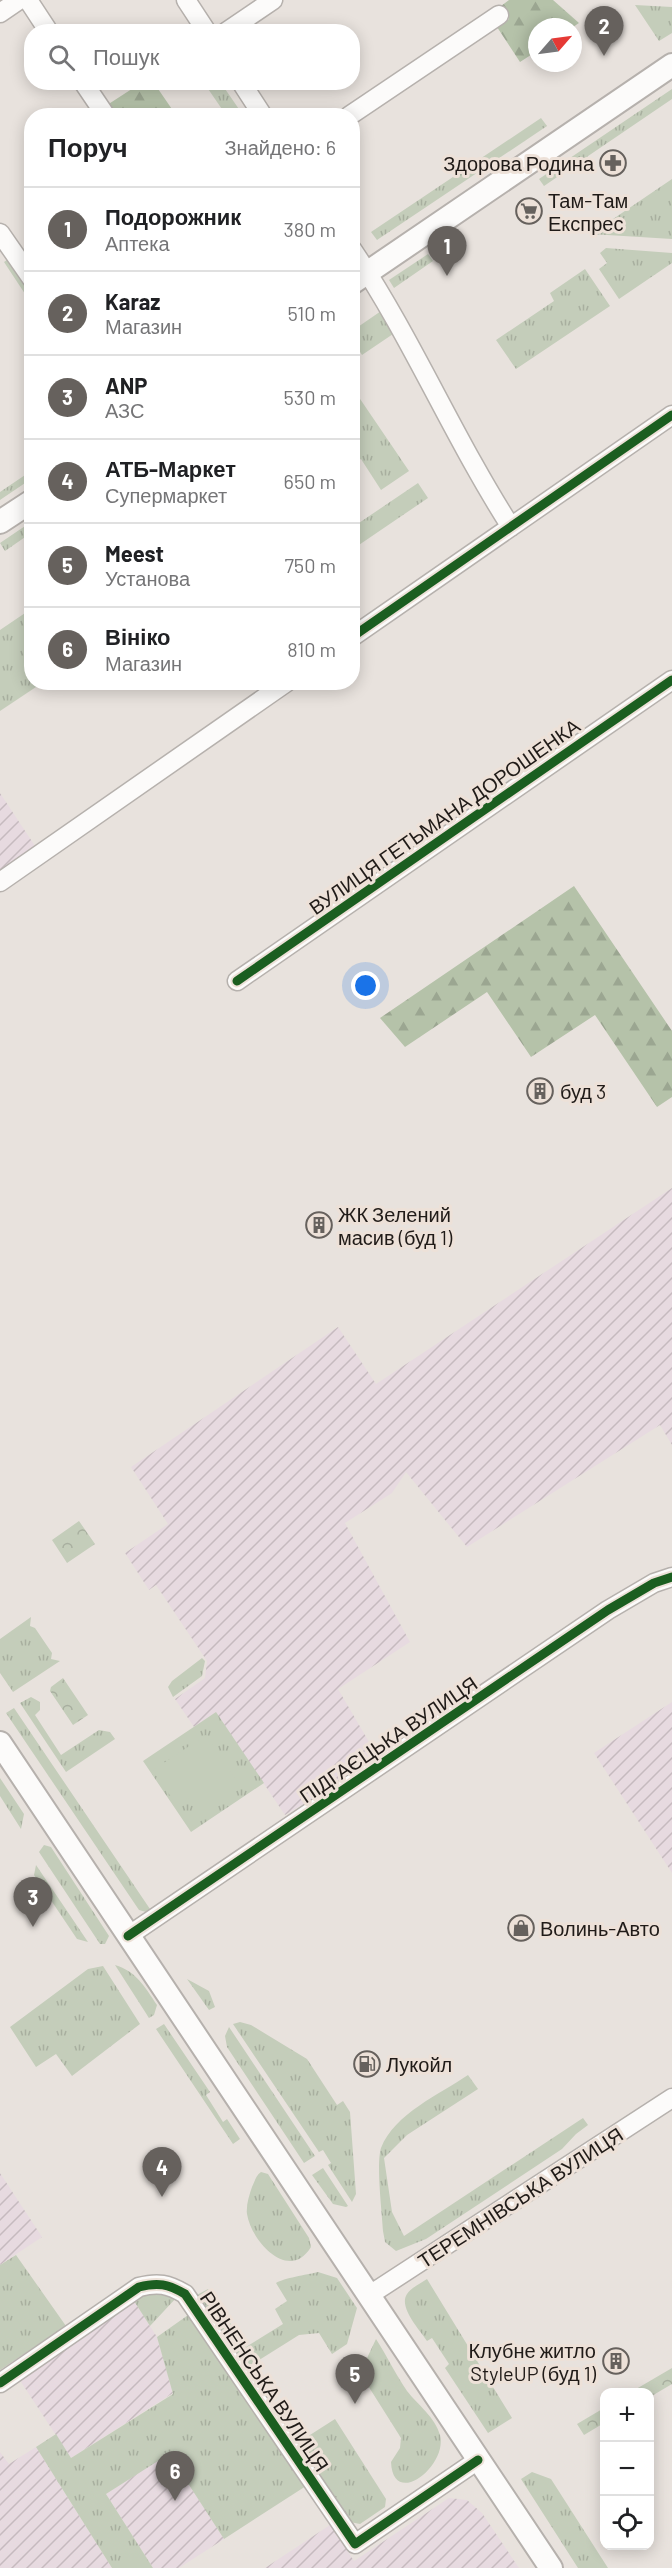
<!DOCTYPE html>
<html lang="uk">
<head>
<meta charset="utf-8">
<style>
  :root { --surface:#fff; --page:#f6f6f6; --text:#202124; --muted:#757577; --line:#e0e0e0; --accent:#66615d }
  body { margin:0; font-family:Barlow,sans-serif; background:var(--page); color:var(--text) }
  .controls { position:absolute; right:18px; bottom:18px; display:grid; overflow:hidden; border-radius:12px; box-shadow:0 3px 15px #0003 }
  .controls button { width:54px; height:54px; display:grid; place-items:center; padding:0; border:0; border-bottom:2px solid var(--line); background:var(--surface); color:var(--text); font:30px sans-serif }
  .compass { position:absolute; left:528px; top:18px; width:54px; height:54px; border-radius:50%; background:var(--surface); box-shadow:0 3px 15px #0003; rotate:62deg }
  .you { position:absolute; left:366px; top:986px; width:21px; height:21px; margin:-15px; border:4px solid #fff; border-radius:50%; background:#1a73e8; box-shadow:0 0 0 9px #1a73e833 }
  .badge { display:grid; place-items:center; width:39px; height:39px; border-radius:50%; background:var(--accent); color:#fff; font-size:20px; font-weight:700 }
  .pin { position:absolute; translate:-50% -50px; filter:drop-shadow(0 2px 3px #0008) }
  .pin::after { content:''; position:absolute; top:32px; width:21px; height:18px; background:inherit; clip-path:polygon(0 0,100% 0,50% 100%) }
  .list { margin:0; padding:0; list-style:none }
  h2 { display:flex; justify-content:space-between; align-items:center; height:78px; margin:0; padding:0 24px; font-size:26px }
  h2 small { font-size:20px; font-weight:400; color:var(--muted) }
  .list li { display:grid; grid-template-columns:39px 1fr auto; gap:18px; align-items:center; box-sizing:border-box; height:84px; padding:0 24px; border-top:2px solid var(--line) }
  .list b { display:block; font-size:22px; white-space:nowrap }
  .list p { margin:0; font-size:20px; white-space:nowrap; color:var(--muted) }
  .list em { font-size:20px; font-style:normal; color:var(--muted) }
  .icon { flex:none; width:33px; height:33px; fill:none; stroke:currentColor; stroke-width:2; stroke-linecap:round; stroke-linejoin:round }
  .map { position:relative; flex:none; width:672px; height:2568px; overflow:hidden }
  .search { position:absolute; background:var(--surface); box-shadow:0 3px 15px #0003; left:24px; top:24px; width:336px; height:66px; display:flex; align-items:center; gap:15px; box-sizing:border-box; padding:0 21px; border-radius:24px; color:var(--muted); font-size:22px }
  .panel { position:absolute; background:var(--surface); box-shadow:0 3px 15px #0003; left:24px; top:108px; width:336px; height:582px; border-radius:24px }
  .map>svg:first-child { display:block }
</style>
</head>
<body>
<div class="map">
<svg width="672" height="2568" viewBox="0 0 672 2568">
  <defs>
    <pattern id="industrial-furrows" width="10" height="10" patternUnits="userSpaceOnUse" patternTransform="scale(1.5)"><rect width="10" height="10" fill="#e7dae0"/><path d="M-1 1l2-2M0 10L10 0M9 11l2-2" fill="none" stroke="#c6babf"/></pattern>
    <pattern id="grass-tufts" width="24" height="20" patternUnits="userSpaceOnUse" patternTransform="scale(1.5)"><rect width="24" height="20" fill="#c4cdba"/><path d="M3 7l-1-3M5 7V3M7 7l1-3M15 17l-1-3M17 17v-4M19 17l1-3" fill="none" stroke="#a8af9f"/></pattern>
    <pattern id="forest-firs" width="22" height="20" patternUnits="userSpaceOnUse" patternTransform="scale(1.5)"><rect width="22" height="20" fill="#b5c2a9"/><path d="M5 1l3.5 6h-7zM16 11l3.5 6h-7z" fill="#9ba691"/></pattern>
    <pattern id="park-crowns" width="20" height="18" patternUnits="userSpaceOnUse" patternTransform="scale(1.5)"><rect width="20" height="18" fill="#c4cdba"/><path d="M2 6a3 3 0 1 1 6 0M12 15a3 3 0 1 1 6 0" fill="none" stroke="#a8af9f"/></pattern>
  </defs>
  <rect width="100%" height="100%" fill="#e8e2dd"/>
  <path fill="url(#industrial-furrows)" d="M0 793 35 846 0 870Z
    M672 1188V1445L660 1425 467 1547 406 1472 392 1493 345 1523 410 1642 338 1689 379 1759 285 1815 216 1713 194 1727 175 1699 205 1678 207 1661 156 1585 149 1590 125 1553 168 1524 131 1467 338 1327 376 1384Z
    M672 1702V1873L594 1753Z
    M0 2173 42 2237 0 2265Z
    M134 2301 157 2337 173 2393 71 2458 19 2379Z
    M36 2447 112 2568H0V2452L9 2464Z
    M169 2453 224 2539 179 2568H153L106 2494Z
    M449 2498 467 2500 482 2513 519 2568H265L330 2525 354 2561Z"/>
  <path fill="url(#grass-tufts)" d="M635 5 672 7V33L659 41Z
    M204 83H221L243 115H226Z
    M672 89V99L544 186 539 179Z
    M541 118 547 126 377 240 371 232Z
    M672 179V239L591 234Z
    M606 248 672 253V263L619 299 599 269 607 263 600 253Z
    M428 254 433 261 394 288 389 280Z
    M11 257 31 288V303L4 262Z
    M585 269 610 306 516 369 496 340 554 301 550 293Z
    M384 309 396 332 362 355 353 341 352 331Z
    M354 390 409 471 381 490 361 459 353 464Z
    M31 471V479L0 500V492Z
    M418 483 428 498 353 549V527Z
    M31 522V533L5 551 0 543Z
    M31 609 32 682 42 683 0 711V630Z
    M31 1617 30 1626 35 1628 52 1653 51 1659 60 1661 13 1692 0 1673V1639Z
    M202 1658 205 1661 202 1676 173 1697 168 1687 172 1681Z
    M31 1697 40 1702V1710L35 1715 61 1755 99 1730 110 1732 115 1739 66 1772 20 1703Z
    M14 1708 150 1909 146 1912 139 1910 6 1713Z
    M216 1712 264 1783 191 1832 143 1761Z
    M0 1778 24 1814 21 1829 0 1796Z
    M44 1845 51 1847 109 1936 105 1944H100L39 1852Z
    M36 1865 88 1942 77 1939 34 1875Z
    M115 1965C136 1971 145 1987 157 2005L154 2015 149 2018Z
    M103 1966 140 2024 72 2076 56 2054 36 2067 10 2027 88 1969Z
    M187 1979 209 1991 215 2007 209 2010Z
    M240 2022 251 2025 307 2059 337 2105 343 2101 350 2112 356 2194 352 2202 328 2165 331 2163 323 2150 319 2152 233 2024Z
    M164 2024 210 2092 206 2095 223 2122 227 2119 240 2139 233 2144 156 2029Z
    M229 2027 315 2156 304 2163 227 2047 225 2036Z
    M468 2075 478 2089 407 2135 384 2158 392 2212 404 2236 583 2118 588 2125 576 2134 562 2149 426 2239 396 2251 385 2242 383 2231C382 2212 376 2164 381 2148 394 2114 440 2094 468 2075Z
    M323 2168 348 2206 346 2207 333 2204 312 2175Z
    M261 2172 268 2174 309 2238 311 2247C289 2283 251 2241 247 2214 246 2205 249 2196 252 2187 255 2181 256 2175 261 2172Z
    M16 2255 66 2326 0 2370V2265Z
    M318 2272 337 2278 357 2308 347 2344 332 2354 319 2333 299 2335 245 2369 195 2296 208 2289 246 2347 283 2324 275 2309 287 2301 276 2283C284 2278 306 2275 318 2272Z
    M427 2279 512 2418 488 2433 445 2368 449 2364 432 2338 427 2341C420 2330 398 2307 407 2294 411 2288 421 2283 427 2279Z
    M155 2290 177 2297 150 2326 134 2301Z
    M191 2313 306 2486 224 2539 169 2454 106 2494 153 2568H112L36 2447 56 2434 71 2458 173 2394 157 2337Z
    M376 2339C387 2356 396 2375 407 2391 418 2405 435 2417 440 2435 448 2466 393 2509 391 2462L400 2448 401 2438 360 2373Z
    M335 2419 386 2499 385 2507 360 2524 350 2522 299 2442Z
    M532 2472 551 2479 608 2568H578L521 2479Z"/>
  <path fill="url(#forest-firs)" d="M509 0H553L579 23 573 27H537V51L520 62 497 27 509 19 501 6Z
    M141 83H154L176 115H110L104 107Z
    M574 886 672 1031V1097L657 1107 595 1015 531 1057 487 992 405 1047 380 1018Z"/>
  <path fill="url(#park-crowns)" d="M79 1521 95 1544 67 1563 52 1540Z
    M63 1678 88 1715 73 1725 50 1691 51 1687Z
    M672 2368V2384L650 2397V2392H631Z
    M604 2408V2423L584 2435 577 2424Z"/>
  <path fill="#c4cdba" d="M206 1735 237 1781 195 1809 188 1798 177 1806 153 1770Z"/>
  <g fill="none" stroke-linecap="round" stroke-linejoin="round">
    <g stroke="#b6b1ad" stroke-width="21">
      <path id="minor" d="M28 0 49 32
        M186 0 207 32
        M0 13 19 0
        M226 32 273 0
        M83 82 106 116
        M241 82 263 116
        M349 116 499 15
        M0 233 32 279
        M352 249C412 338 453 437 511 527
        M352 637 672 415
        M0 882 287 682
        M237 981 672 680
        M128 1936 608 1610 654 1583 672 1577
        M368 2296 672 2098
        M0 2383 139 2287C158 2282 168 2284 185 2294L355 2544 478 2460"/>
    </g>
    <g stroke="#b6b1ad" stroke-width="26">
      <path id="major" d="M352 283 672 65
        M0 522 32 501
        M0 1743 551 2568"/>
    </g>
    <use href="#minor" stroke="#fcfbfa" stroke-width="18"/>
    <use href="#major" stroke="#fcfbfa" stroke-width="22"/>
    <g stroke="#ede1d8" stroke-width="13">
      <path id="cycleway" d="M352 637 672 415
        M237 981 672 680
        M128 1936 608 1610 654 1583 672 1577
        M0 2383 139 2287C158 2282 168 2284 185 2294L355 2544 478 2460"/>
    </g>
    <use href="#cycleway" stroke="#1b5e20" stroke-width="9"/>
  </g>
  <defs>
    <g id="pharmacy-ring" transform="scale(1.35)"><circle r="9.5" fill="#ede1d8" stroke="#66615d" stroke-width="1.5"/><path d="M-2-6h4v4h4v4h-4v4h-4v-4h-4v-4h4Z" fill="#66615d"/></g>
    <g id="supermarket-ring" transform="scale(1.35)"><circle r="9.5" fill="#ede1d8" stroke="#66615d" stroke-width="1.5"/><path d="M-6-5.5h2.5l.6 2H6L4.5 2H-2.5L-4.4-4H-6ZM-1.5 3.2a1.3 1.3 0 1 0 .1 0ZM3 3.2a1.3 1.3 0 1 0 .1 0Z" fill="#66615d"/></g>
    <g id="building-ring" transform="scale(1.35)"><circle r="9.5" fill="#ede1d8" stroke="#66615d" stroke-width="1.5"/><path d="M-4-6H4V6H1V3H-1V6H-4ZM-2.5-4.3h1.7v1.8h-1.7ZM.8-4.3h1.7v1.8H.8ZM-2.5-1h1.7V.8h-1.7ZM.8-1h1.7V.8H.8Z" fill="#66615d"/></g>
    <g id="shop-ring" transform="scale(1.35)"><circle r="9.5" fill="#ede1d8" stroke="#66615d" stroke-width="1.5"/><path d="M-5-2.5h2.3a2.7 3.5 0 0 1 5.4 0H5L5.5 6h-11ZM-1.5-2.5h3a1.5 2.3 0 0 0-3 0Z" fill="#66615d"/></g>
    <g id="fuel-ring" transform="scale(1.35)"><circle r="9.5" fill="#ede1d8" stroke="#66615d" stroke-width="1.5"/><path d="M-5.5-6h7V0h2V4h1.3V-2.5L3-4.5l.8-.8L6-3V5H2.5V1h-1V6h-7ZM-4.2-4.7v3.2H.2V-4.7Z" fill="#66615d"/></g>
  </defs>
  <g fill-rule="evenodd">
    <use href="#pharmacy-ring" x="613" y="163"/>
    <use href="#supermarket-ring" x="529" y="211"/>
    <use href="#building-ring" x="540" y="1091"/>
    <use href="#building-ring" x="319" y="1225"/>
    <use href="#shop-ring" x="521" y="1928"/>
    <use href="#fuel-ring" x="367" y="2064"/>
    <use href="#building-ring" x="616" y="2361"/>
  </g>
  <g text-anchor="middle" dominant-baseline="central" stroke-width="6" stroke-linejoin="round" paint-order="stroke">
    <g font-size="20" fill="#201b18" stroke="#ede1d8" text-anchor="start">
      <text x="594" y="163" text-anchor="end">Здорова Родина</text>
      <text x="548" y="200">Там-Там<tspan x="548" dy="23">Експрес</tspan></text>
      <text x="560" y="1091">буд 3</text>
      <text x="338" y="1214">ЖК Зелений<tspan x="338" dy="23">масив (буд 1)</tspan></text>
      <text x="540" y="1928">Волинь-Авто</text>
      <text x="386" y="2064">Лукойл</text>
      <text x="596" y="2350" text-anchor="end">Клубне житло<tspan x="596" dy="23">StyleUP (буд 1)</tspan></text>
    </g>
    <g font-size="20" fill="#201b18" stroke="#ede1d8">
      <text transform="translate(444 816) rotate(-35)">ВУЛИЦЯ ГЕТЬМАНА ДОРОШЕНКА</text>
      <text transform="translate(388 1739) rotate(-34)">ПІДГАЄЦЬКА ВУЛИЦЯ</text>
      <text transform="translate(520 2197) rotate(-33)">ТЕРЕМНІВСЬКА ВУЛИЦЯ</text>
      <text transform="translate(265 2381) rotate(56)">РІВНЕНСЬКА ВУЛИЦЯ</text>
    </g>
  </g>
</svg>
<div class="controls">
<button>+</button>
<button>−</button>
<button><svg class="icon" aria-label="locate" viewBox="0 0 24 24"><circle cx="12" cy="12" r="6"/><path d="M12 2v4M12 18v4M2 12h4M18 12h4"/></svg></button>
</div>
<svg class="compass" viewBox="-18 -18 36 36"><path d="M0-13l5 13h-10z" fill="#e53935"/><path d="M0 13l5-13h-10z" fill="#757577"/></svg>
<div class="you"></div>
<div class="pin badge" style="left:447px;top:276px">1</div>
<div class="pin badge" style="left:604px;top:56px">2</div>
<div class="pin badge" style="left:33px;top:1927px">3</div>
<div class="pin badge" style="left:162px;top:2197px">4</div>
<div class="pin badge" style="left:355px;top:2404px">5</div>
<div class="pin badge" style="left:175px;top:2501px">6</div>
<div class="search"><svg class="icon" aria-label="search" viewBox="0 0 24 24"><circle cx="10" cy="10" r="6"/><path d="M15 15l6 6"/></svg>Пошук</div>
<section class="panel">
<h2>Поруч<small>Знайдено: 6</small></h2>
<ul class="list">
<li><span class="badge">1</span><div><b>Подорожник</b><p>Аптека</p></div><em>380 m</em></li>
<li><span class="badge">2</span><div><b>Karaz</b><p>Магазин</p></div><em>510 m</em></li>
<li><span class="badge">3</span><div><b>ANP</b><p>АЗС</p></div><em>530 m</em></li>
<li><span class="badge">4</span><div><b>АТБ-Маркет</b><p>Супермаркет</p></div><em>650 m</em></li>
<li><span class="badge">5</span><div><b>Meest</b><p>Установа</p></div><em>750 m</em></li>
<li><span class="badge">6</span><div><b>Вініко</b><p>Магазин</p></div><em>810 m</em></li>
</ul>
</section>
</div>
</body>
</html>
